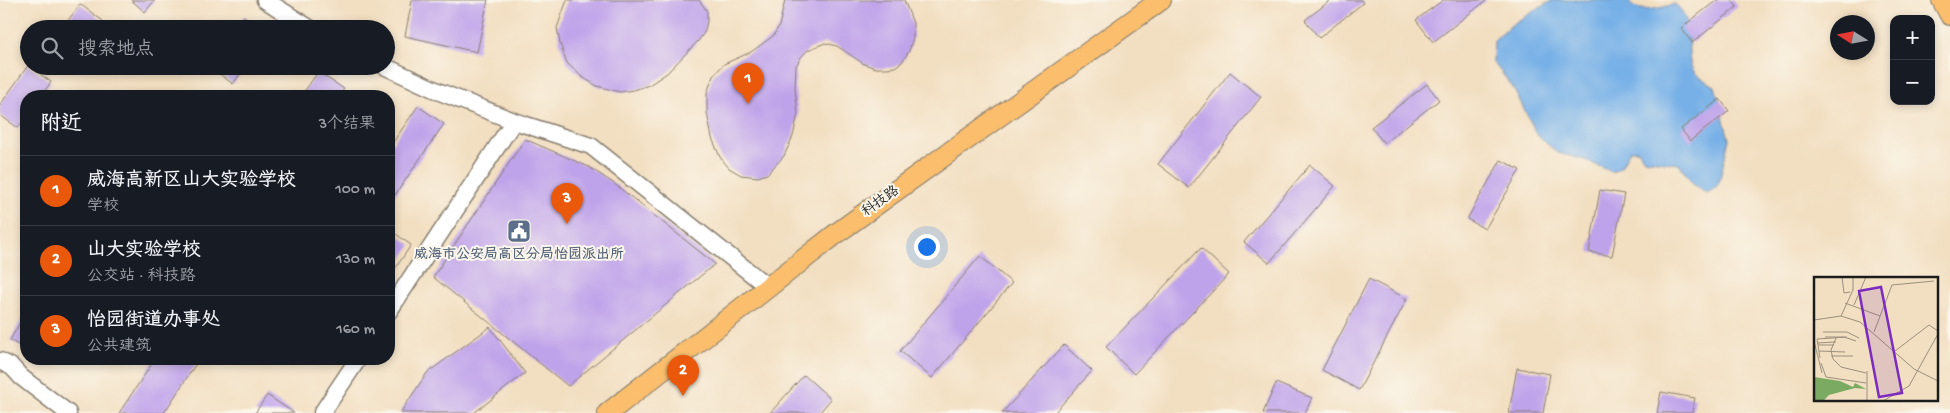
<!DOCTYPE html>
<html lang="zh">
<head>
<meta charset="utf-8">
<style>
  :root { --surface:#171b24; --page:#242831; --text:#f1f3f6; --muted:#9ea1a6; --line:#363941; --accent:#ea580c }
  body { margin:0; font-family:"Gochi Hand","LXGW WenKai TC",sans-serif; background:var(--page); color:var(--text) }
  .controls { position:absolute; right:15px; top:15px; display:grid; overflow:hidden; border-radius:10px; box-shadow:0 2px 8px #0003 }
  .controls button { width:45px; height:45px; display:grid; place-items:center; padding:0; border:0; border-bottom:1px solid var(--line); background:var(--surface); color:var(--text); font:25px sans-serif }
  .compass { position:absolute; left:1830px; top:15px; width:45px; height:45px; border-radius:50%; background:var(--surface); box-shadow:0 2px 8px #0003; rotate:281deg }
  .you { position:absolute; left:926px; top:246px; width:18px; height:18px; margin:-12px; border:4px solid #fff; border-radius:50%; background:#1a73e8; box-shadow:0 0 0 8px #1a73e833 }
  .badge { display:grid; place-items:center; width:32px; height:32px; border-radius:50%; background:var(--accent); color:#fff; font-size:16px; font-weight:700 }
  .pin { position:absolute; translate:-50% -41px; filter:drop-shadow(0 1px 2px #0008) }
  .pin::after { content:''; position:absolute; top:26px; width:18px; height:15px; background:inherit; clip-path:polygon(0 0,100% 0,50% 100%) }
  .list { margin:0; padding:0; list-style:none }
  h2 { display:flex; justify-content:space-between; align-items:center; height:65px; margin:0; padding:0 20px; font-size:21px }
  h2 small { font-size:16px; font-weight:400; color:var(--muted) }
  .list li { display:grid; grid-template-columns:32px 1fr auto; gap:15px; align-items:center; box-sizing:border-box; height:70px; padding:0 20px; border-top:1px solid var(--line) }
  .list b { display:block; font-size:19px; white-space:nowrap }
  .list p { margin:0; font-size:16px; white-space:nowrap; color:var(--muted) }
  .list em { font-size:16px; font-style:normal; color:var(--muted) }
  .icon { flex:none; width:28px; height:28px; fill:none; stroke:currentColor; stroke-width:2; stroke-linecap:round; stroke-linejoin:round }
  .map { position:relative; flex:none; width:1950px; height:413px; overflow:hidden }
  .search { position:absolute; background:var(--surface); box-shadow:0 2px 8px #0003; left:20px; top:20px; width:375px; height:55px; display:flex; align-items:center; gap:12px; box-sizing:border-box; padding:0 18px; border-radius:28px; color:var(--muted); font-size:19px }
  .panel { position:absolute; background:var(--surface); box-shadow:0 2px 8px #0003; left:20px; top:90px; width:375px; height:275px; border-radius:20px }
  .map>svg:first-child { display:block }
</style>
</head>
<body>
<div class="map">
<svg width="1950" height="413" viewBox="0 0 1950 413">
  <rect width="100%" height="100%" fill="#fbf7ec"/>
  <filter id="ink" filterUnits="userSpaceOnUse"><feTurbulence type="fractalNoise" baseFrequency=".02" numOctaves="2"/><feDisplacementMap in="SourceGraphic" scale="10" xChannelSelector="R" yChannelSelector="G"/><feConvolveMatrix kernelMatrix="1 2 1 2 8 2 1 2 1" color-interpolation-filters="sRGB"/></filter>
  <filter id="wash" filterUnits="userSpaceOnUse"><feTurbulence type="fractalNoise" baseFrequency=".0096" numOctaves="4" result="noise"/><feDisplacementMap in="SourceGraphic" scale="20" xChannelSelector="R" yChannelSelector="G"/><feGaussianBlur stdDeviation="1.12" result="paint"/><feColorMatrix in="noise" values="0 0 0 0 0 0 0 0 0 0 0 0 0 0 0 0 0 1.4 0 .05"/><feComposite in="paint" operator="in"/></filter>
  <g filter="url(#wash)">
    <rect width="100%" height="100%" fill="#f2dec0"/>
    <path fill="#77b0e7" stroke="#4a6682" d="M1553 0H1627C1639 16 1658 8 1675 4 1697 21 1683 53 1693 70 1698 78 1707 81 1715 86L1729 139 1719 183 1713 190 1706 193 1693 184 1679 164 1644 159 1638 150H1630L1621 167 1612 172 1585 160 1558 153 1538 136 1512 86 1493 62 1494 40 1514 23Z"/>
    <g id="blocks">
      <path fill="#bfa3ea" d="M131 0H155L145 12Z
        M412 0H488L477 52 405 36Z
        M567 0H699L707 11V21L705 31 699 40 667 73 649 85 634 90 620 92 597 86 582 77 567 63 560 44 557 28Z
        M785 0H904L913 23V38L909 51 902 62 895 67 887 68H876L864 64 837 46 825 43 808 50 801 57 796 66 795 89 798 114 793 136 784 156 767 174 758 177 741 175 729 168 720 157 712 138 707 113V93L713 76 724 64 751 52 773 36 779 26Z
        M1331 0H1361L1363 3 1319 38 1305 20Z
        M1443 0H1487L1433 42 1416 20Z
        M1717 0H1732L1737 7 1692 43 1681 28Z
        M80 4 103 21 97 29H62Z
        M244 16 263 29H235Z
        M29 64V66L51 82 41 96H26V117L18 128 0 115V105Z
        M209 66H246L233 84Z
        M318 72 344 89 339 96H301Z
        M1230 72 1261 97 1189 188 1158 164Z
        M1427 84 1439 100 1384 143 1371 127Z
        M190 90 199 96H186Z
        M1720 99 1729 111 1690 141 1681 129Z
        M418 106 444 124 395 195 389 190V148Z
        M525 139 589 167 616 185 715 264 568 386 433 277Z
        M1501 160 1520 170 1485 229 1467 219Z
        M1310 165 1335 186 1269 263 1244 242Z
        M1600 190 1624 194 1612 256 1589 252Z
        M389 229 411 245 389 278Z
        M1201 248 1229 274 1134 374 1106 347Z
        M980 256 1012 283 932 378 900 351Z
        M1369 279 1407 299 1359 390 1322 370Z
        M26 312V350L10 340Z
        M490 327 525 373 474 413H400L427 373Z
        M1064 345 1092 371 1054 413H1002Z
        M155 359H199L164 413H119Z
        M1517 368 1550 374 1543 413H1509Z
        M804 375 831 399 819 413H770Z
        M1276 383 1312 398 1305 413H1263Z
        M1661 392 1695 398 1692 413H1657Z
        M267 395 294 413H255Z"/>
    </g>
  </g>
  <g filter="url(#ink)">
    <use href="#blocks" fill-opacity="0" stroke="#877d6e" stroke-width="1"/>
    <g fill="none" stroke-linecap="round" stroke-linejoin="round">
      <g stroke="#877d6e" stroke-width="19">
        <path id="minor" d="M265 0 311 29
          M384 66 440 92 514 121 591 146 768 287
          M389 311 514 121
          M0 361 12 367 21 377 68 413
          M322 413 358 359"/>
      </g>
      <g stroke="#877d6e" stroke-width="22">
        <path id="major" d="M1942 0 1950 15
          M608 413 837 233 1161 0"/>
      </g>
      <use href="#minor" stroke="#fff" stroke-width="16"/>
      <use href="#major" stroke="#fabe6d" stroke-width="20"/>
    </g>
  </g>
  <defs>
    <g id="civic-square" transform="scale(1.25)"><rect x="-9" y="-9" width="18" height="18" rx="4" fill="#5c6f8a" stroke="#fbf7ec"/><path d="M-.6-6.5H3V-4.5H.6V-3L4-1V1h2V6H-6V1h2V-1L-.6-3ZM-1.2 2.5V6h2.4V2.5Z" fill="#fff"/></g>
  </defs>
  <g fill-rule="evenodd">
    <use href="#civic-square" x="519" y="231"/>
  </g>
  <g text-anchor="middle" dominant-baseline="central" stroke-width="4" stroke-linejoin="round" paint-order="stroke">
    <g font-size="14" fill="#1c1c1c" stroke="#fbf7ec">
      <text transform="translate(881 202) rotate(-36)">科技路</text>
    </g>
    <g font-size="14" font-weight="bold" fill="#4e5e75" stroke="#fbf7ec">
      <text x="519" y="255">威海市公安局高区分局怡园派出所</text>
    </g>
  </g>
  <g transform="translate(1814 277)">
    <rect width="124" height="124" fill="#f2dec0"/>
    <path d="M0 100 26 104 39 110 41 106 52 112 41 111 15 118 9 124H0Z" fill="#7baa63"/>
    <path fill="none" stroke="#9c907e" stroke-width="1" d="M28 0 30 16 36 15M31 26 66 39M40 28 52 0M27 39 39 13V0M0 43 27 39 46 45 100 92 124 104M9 55H33L45 61M60 55 78 8 120 4M11 60H30L42 64M22 61 17 73 19 82 27 90 52 96M0 64 8 96M3 66 22 65M4 68H20M5 74 31 75M81 74 115 48 124 54M17 79H39M6 81 3 62 33 60M7 86 12 100 52 106M53 94V124M69 124 95 109 124 57"/>
    <path fill="#7b2cbf" fill-opacity="0.15" stroke="#7b2cbf" stroke-width="2.5" d="M67 10 88 116 65 120 45 14Z"/>
    <rect width="124" height="124" fill="none" stroke="#1c1c1c" stroke-width="2.5"/>
  </g>
</svg>
<div class="controls">
<button>+</button>
<button>−</button>
</div>
<svg class="compass" viewBox="-18 -18 36 36"><path d="M0-13l5 13h-10z" fill="#e53935"/><path d="M0 13l5-13h-10z" fill="#9ea1a6"/></svg>
<div class="you"></div>
<div class="pin badge" style="left:748px;top:104px">1</div>
<div class="pin badge" style="left:683px;top:396px">2</div>
<div class="pin badge" style="left:567px;top:224px">3</div>
<div class="search"><svg class="icon" aria-label="search" viewBox="0 0 24 24"><circle cx="10" cy="10" r="6"/><path d="M15 15l6 6"/></svg>搜索地点</div>
<section class="panel">
<h2>附近<small>3个结果</small></h2>
<ul class="list">
<li><span class="badge">1</span><div><b>威海高新区山大实验学校</b><p>学校</p></div><em>100 m</em></li>
<li><span class="badge">2</span><div><b>山大实验学校</b><p>公交站 · 科技路</p></div><em>130 m</em></li>
<li><span class="badge">3</span><div><b>怡园街道办事处</b><p>公共建筑</p></div><em>160 m</em></li>
</ul>
</section>
</div>
</body>
</html>
